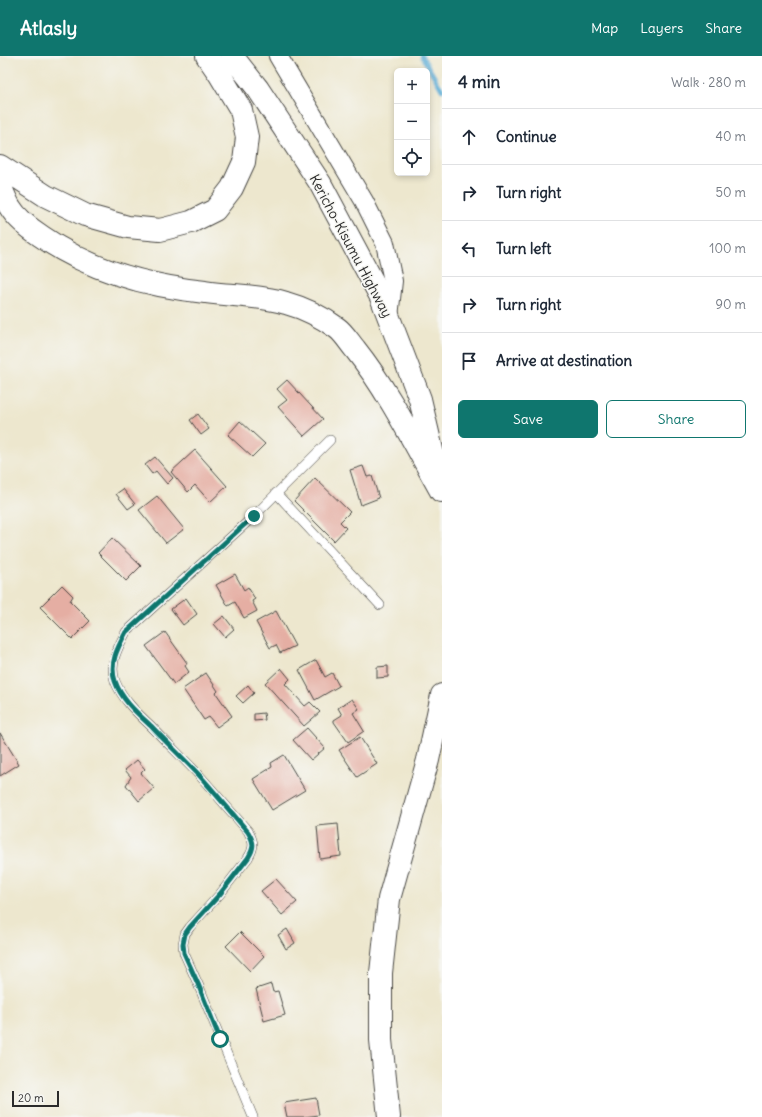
<!DOCTYPE html>
<html lang="en">
<head>
<meta charset="utf-8">
<style>
  :root { --surface:#fff; --page:#f2f2f3; --text:#1f2937; --muted:#747a83; --line:#e0e1e3; --accent:#0f766e }
  body { margin:0; font-family:Delius,sans-serif; background:var(--page); color:var(--text) }
  .controls { position:absolute; right:12px; top:12px; display:grid; overflow:hidden; border-radius:6px; box-shadow:0 2px 6px #0003 }
  .controls button { width:36px; height:36px; display:grid; place-items:center; padding:0; border:0; border-bottom:1px solid var(--line); background:var(--surface); color:var(--text); font:20px sans-serif }
  .scale { position:absolute; left:12px; bottom:10px; width:47px; box-sizing:border-box; padding-left:4px; border:2px solid #2b2b2b; border-top:0; font-size:11px; line-height:14px; white-space:nowrap; color:#2b2b2b; -webkit-text-stroke:3px #f6f6f2; paint-order:stroke }
  .stop { position:absolute; width:12px; height:12px; margin:-9px; border:3px solid #0f766e; border-radius:50%; background:#fff }
  .stop.end { background:#0f766e; border-color:#fff; box-shadow:0 1px 4px #0008 }
  .list { margin:0; padding:0; list-style:none }
  h2 { display:flex; justify-content:space-between; align-items:center; height:52px; margin:0; padding:0 16px; font-size:17px }
  h2 small { font-size:13px; font-weight:400; color:var(--muted) }
  .list li { display:grid; grid-template-columns:26px 1fr auto; gap:12px; align-items:center; box-sizing:border-box; height:56px; padding:0 16px; border-top:1px solid var(--line) }
  .list b { display:block; font-size:15px; white-space:nowrap }
  .list em { font-size:13px; font-style:normal; color:var(--muted) }
  .actions { display:flex; gap:8px; padding:12px 16px }
  .actions a { flex:1; padding:9px 0; border:1px solid var(--accent); border-radius:6px; text-align:center; font-size:14px; color:var(--accent) }
  .actions .main { background:var(--accent); color:#fff }
  .icon { flex:none; width:22px; height:22px; fill:none; stroke:currentColor; stroke-width:2; stroke-linecap:round; stroke-linejoin:round }
  .map { position:relative; flex:none; width:442px; height:1061px; overflow:hidden }
  header { display:flex; align-items:center; gap:24px; box-sizing:border-box; height:56px; padding:0 20px; background:var(--accent); color:#fff }
  header strong { font-size:19px }
  nav { display:flex; gap:22px; margin-inline-start:auto; font-size:14px }
  main { display:flex }
  aside { flex:1; background:var(--surface) }
  .map>svg:first-child { display:block }
</style>
</head>
<body>
<header>
<strong>Atlasly</strong>
<nav><a>Map</a><a>Layers</a><a>Share</a></nav>
</header>
<main>
<div class="map">
<svg width="442" height="1061" viewBox="0 0 442 1061">
  <rect width="100%" height="100%" fill="#f6f6f2"/>
  <filter id="ink" filterUnits="userSpaceOnUse"><feTurbulence type="fractalNoise" baseFrequency=".025" numOctaves="2"/><feDisplacementMap in="SourceGraphic" scale="8" xChannelSelector="R" yChannelSelector="G"/><feConvolveMatrix kernelMatrix="1 2 1 2 8 2 1 2 1" color-interpolation-filters="sRGB"/></filter>
  <filter id="wash" filterUnits="userSpaceOnUse"><feTurbulence type="fractalNoise" baseFrequency=".012" numOctaves="4" result="noise"/><feDisplacementMap in="SourceGraphic" scale="16" xChannelSelector="R" yChannelSelector="G"/><feGaussianBlur stdDeviation="0.9" result="paint"/><feColorMatrix in="noise" values="0 0 0 0 0 0 0 0 0 0 0 0 0 0 0 0 0 1.4 0 .05"/><feComposite in="paint" operator="in"/></filter>
  <g filter="url(#wash)">
    <rect width="100%" height="100%" fill="#ede7ce"/>
    <g fill="none" stroke-linecap="round" stroke-linejoin="round">
      <path stroke="#5aacd5" stroke-width="4.5" d="M422 0 442 34"/>
    </g>
    <g id="blocks">
      <path fill="#e5aea3" d="M287 324 323 363 304 380 278 351 287 344 277 333Z
        M198 358 209 373 201 379 190 364Z
        M240 365 265 388 252 401 228 379Z
        M195 394 227 430 210 446 195 429 188 436 171 416Z
        M155 401 173 422 167 428 156 415 152 418 145 409Z
        M363 410 367 421 372 420 379 442 361 449 350 414Z
        M315 422 350 456 340 466 346 472 334 485 294 445Z
        M123 433 135 448 128 453 116 438Z
        M157 440 184 473 166 487 139 454Z
        M112 482 141 510 126 525 98 497Z
        M235 518 244 534 248 531 255 543 252 545 257 555 244 562 235 546 228 550 216 529Z
        M62 529 73 540 70 545 90 565 72 583 40 551Z
        M186 542 197 558 183 569 171 553Z
        M276 555 295 590 280 597 276 589 270 592 256 566Z
        M224 560 234 573 225 581 214 568Z
        M165 576 187 607 185 610 189 616 174 628 146 590Z
        M316 604 325 621 332 617 339 630 315 644 299 614Z
        M388 610V621L377 622V611Z
        M281 612 290 623 285 628 305 650 310 646 320 656 304 670 265 627Z
        M206 617 218 635 216 637 232 660 217 671 209 661 204 664 183 633Z
        M248 629 254 637 243 647 236 640Z
        M352 643 359 653 353 657 364 675 348 686 334 666V664L342 659 338 652Z
        M264 657 265 664 254 665V658Z
        M307 672 325 692 311 704 293 684Z
        M0 677 19 708 0 720Z
        M360 681 377 708 357 721 339 694Z
        M284 699 305 734 272 754 253 723 272 711 271 707Z
        M137 704 145 713 141 717 154 732 139 745 126 729 131 721 125 714Z
        M338 768 341 800 320 803 317 770Z
        M276 823 297 846 282 859 261 835Z
        M287 873 295 887 286 893 278 879Z
        M240 876 264 900 250 915 226 890Z
        M271 928 273 936 278 935 285 959 264 965 256 933Z
        M316 1042 319 1059 304 1061H287L284 1047Z"/>
    </g>
  </g>
  <g filter="url(#ink)">
    <use href="#blocks" fill-opacity="0" stroke="#484743" stroke-width="1"/>
    <g fill="none" stroke-linecap="round" stroke-linejoin="round">
      <g stroke="#484743" stroke-width="10">
        <path id="lane" d="M276 437 380 549
          M253 1061 198 928 184 897 183 888 185 878 190 871 220 838 248 802C255 791 254 786 248 775 232 757 216 738 200 720 184 703 167 687 151 670 137 657 122 643 115 625 109 607 118 591 126 576L254 460 330 384"/>
      </g>
      <g stroke="#484743" stroke-width="20">
        <path id="street" d="M278 0 364 145 385 187 393 225 389 261"/>
      </g>
      <g stroke="#484743" stroke-width="24">
        <path id="highway" d="M232 0 258 33 320 127 381 241 420 343 436 411
          M0 110 46 140 85 159 128 171 160 174 191 166 215 154 232 132 244 106 247 81 241 54 220 19 207 0
          M0 129C3 136 6 145 10 151 17 163 29 172 41 180 89 214 147 230 205 236 231 240 260 239 286 247 304 252 322 261 337 272 344 277 349 286 355 293 389 336 414 387 441 435
          M389 1061 381 984V917L389 843 428 704 442 639"/>
      </g>
      <use href="#lane" stroke="#fff" stroke-width="9"/>
      <use href="#street" stroke="#fff" stroke-width="18"/>
      <use href="#highway" stroke="#fff" stroke-width="22"/>
    </g>
  </g>
  <g fill="none" stroke-linecap="round" stroke-linejoin="round" filter="url(#ink)">
    <path stroke="#0f766e" stroke-width="5" d="M220 983 198 928 184 897 183 888 185 878 190 871 220 838 248 802C255 791 254 786 248 776 232 757 216 738 200 720 184 703 167 687 151 670 137 657 121 643 115 625 109 607 118 591 126 576L254 460"/>
  </g>
  <g text-anchor="middle" dominant-baseline="central" stroke-width="3" stroke-linejoin="round" paint-order="stroke">
    <g font-size="14" fill="#2b2b2b" stroke="#f6f6f2">
      <text transform="translate(351 190) rotate(62)">Kericho-Kisumu Highway</text>
    </g>
  </g>
</svg>
<div class="controls">
<button>+</button>
<button>−</button>
<button><svg class="icon" aria-label="locate" viewBox="0 0 24 24"><circle cx="12" cy="12" r="6"/><path d="M12 2v4M12 18v4M2 12h4M18 12h4"/></svg></button>
</div>
<div class="scale">20 m</div>
<div class="stop" style="left:220px;top:983px"></div>
<div class="stop end" style="left:254px;top:460px"></div>
</div>
<aside>
<h2>4 min<small>Walk · 280 m</small></h2>
<ul class="list">
<li><svg class="icon" aria-label="ahead" viewBox="0 0 24 24"><path d="M12 20V5M6 11l6-6 6 6"/></svg><div><b>Continue</b></div><em>40 m</em></li>
<li><svg class="icon" aria-label="right" viewBox="0 0 24 24"><path d="M7 20v-9h11M14 6l5 5-5 5"/></svg><div><b>Turn right</b></div><em>50 m</em></li>
<li><svg class="icon" aria-label="left" viewBox="0 0 24 24"><path d="M17 20v-9H6M10 6l-5 5 5 5"/></svg><div><b>Turn left</b></div><em>100 m</em></li>
<li><svg class="icon" aria-label="right" viewBox="0 0 24 24"><path d="M7 20v-9h11M14 6l5 5-5 5"/></svg><div><b>Turn right</b></div><em>90 m</em></li>
<li><svg class="icon" aria-label="arrive" viewBox="0 0 24 24"><path d="M6 21V4h12l-3 4 3 4H6"/></svg><div><b>Arrive at destination</b></div></li>
</ul>
<div class="actions"><a class="main">Save</a><a>Share</a></div>
</aside>
</main>
</body>
</html>
